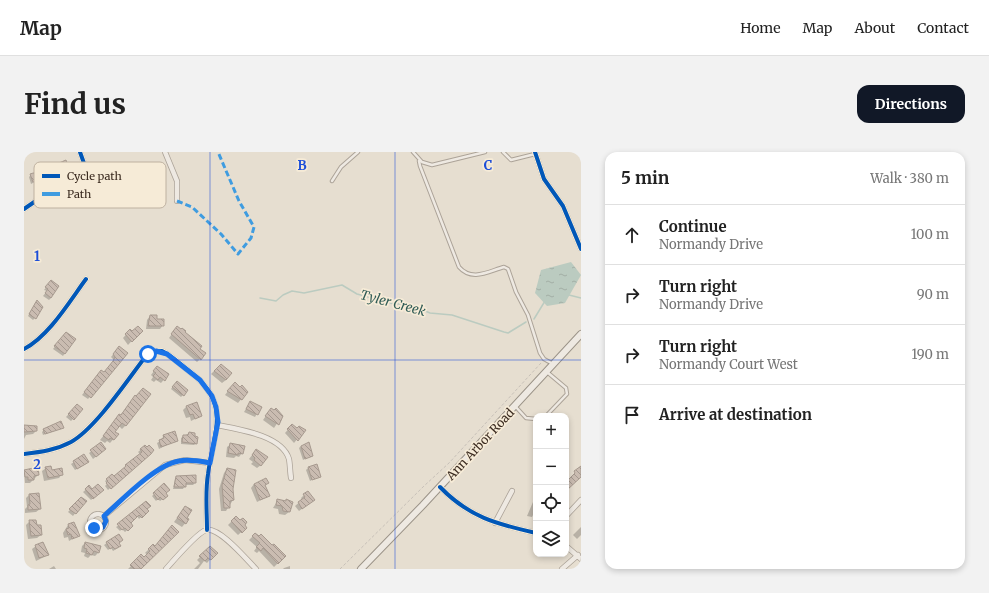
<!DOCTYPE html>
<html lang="en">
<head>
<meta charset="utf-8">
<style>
  :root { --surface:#fff; --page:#f2f2f2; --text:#222; --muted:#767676; --line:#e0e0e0; --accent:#111827 }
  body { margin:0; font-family:Merriweather,serif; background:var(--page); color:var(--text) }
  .controls { position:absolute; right:12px; bottom:12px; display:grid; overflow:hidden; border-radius:8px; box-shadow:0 2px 6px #0003 }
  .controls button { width:36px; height:36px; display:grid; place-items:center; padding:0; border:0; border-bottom:1px solid var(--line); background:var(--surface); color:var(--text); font:20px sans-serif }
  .stop { position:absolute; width:12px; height:12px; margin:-9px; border:3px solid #1a73e8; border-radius:50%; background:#fff }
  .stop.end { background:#1a73e8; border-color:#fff; box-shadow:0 1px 4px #0008 }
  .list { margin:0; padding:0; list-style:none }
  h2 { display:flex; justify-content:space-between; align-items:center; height:52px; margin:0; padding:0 16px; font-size:17px }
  h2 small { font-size:13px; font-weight:400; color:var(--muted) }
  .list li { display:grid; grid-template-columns:26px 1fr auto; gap:12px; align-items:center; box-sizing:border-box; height:60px; padding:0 16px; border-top:1px solid var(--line) }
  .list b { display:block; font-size:15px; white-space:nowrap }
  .list p { margin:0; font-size:13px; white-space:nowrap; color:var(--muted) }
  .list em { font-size:13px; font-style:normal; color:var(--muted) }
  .icon { flex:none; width:22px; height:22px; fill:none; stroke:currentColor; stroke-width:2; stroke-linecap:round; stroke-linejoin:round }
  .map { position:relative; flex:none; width:557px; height:417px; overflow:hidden; border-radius:12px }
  header { display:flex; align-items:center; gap:24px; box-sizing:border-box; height:56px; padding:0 20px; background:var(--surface); border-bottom:1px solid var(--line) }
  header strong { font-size:19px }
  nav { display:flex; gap:22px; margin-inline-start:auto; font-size:14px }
  .intro { display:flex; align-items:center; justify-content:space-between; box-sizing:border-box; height:96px; padding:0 24px }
  h1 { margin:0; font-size:28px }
  .button { padding:10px 18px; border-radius:12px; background:var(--accent); color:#fff; font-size:14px; font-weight:700 }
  main { display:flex; gap:24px; padding:0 24px }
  aside { flex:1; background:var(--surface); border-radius:12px; box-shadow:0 2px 6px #0003 }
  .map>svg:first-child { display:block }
</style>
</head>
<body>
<header>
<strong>Map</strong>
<nav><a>Home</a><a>Map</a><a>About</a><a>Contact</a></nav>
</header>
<div class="intro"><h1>Find us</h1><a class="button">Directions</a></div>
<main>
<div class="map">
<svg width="557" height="417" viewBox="0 0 557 417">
  <defs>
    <pattern id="water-ripples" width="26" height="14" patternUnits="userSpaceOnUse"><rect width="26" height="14" fill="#bbcbc0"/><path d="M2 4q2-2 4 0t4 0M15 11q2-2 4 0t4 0" fill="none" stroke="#a2aea5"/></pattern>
    <pattern id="building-back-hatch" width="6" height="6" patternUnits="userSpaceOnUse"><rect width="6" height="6" fill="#cabcb1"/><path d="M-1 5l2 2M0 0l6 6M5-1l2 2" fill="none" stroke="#a59990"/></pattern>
  </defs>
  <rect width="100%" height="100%" fill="#e6ded0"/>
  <path fill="url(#water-ripples)" d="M547 110 557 123 541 151 523 154 511 141 517 118Z"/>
  <path fill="#0003" d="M41 9 44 16 31 22 28 16Z
    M7 23 20 25 7 32 5 25Z
    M27 129V146L25 148 19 144 23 139 20 138Z
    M11 151V166L9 168 4 164Z
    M126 164 132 168 139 173 136 177H122L123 168Z
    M106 178 108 180 117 179 104 193 99 186Z
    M150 179 159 180 175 197 176 207 173 210 145 186Z
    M40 183 50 187 39 204 29 197Z
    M93 198 103 201 64 247 58 243 75 221H80L87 213 90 208 87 205Z
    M194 215 202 228 198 231 187 222Z
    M130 219 144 223 137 231 132 228 130 230 127 228 129 225 127 223Z
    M151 232 159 243 157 245 147 237Z
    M207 235 223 240 214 251 201 243Z
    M125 242 101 274 98 277 95 274 90 280 93 283 86 291 83 289 81 291 76 288 111 245Z
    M226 250 236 256 231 265 220 260Z
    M53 253 49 267 47 269 42 265Z
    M163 254 177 264 167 269 166 265 162 266 159 258Z
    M244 261 258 264 250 276 239 268Z
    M268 273 273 278 280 279 270 291 261 281Z
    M0 275 12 279 9 282 2 283 0 287Z
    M38 276 19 283 18 280 20 278Z
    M165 281 172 291 170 293 157 292V286Z
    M139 284 152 288 135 297 133 291 138 288Z
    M77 292 79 299 69 307 65 301Z
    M207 292 218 301 215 305 212 304 210 306 202 305 203 295Z
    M121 294 128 298 84 338 81 334 83 332 81 329 88 323 90 326 116 302 114 300Z
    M277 294 287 304 279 308 275 296Z
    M232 298 237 313 233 316 227 312 229 310 225 307Z
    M60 304 62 312 51 318 47 312Z
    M22 316 27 320 38 322 35 326 20 329 18 319Z
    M284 316 296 324 286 329 282 318Z
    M203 317 209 348 202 359H197L195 337 200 321Z
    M0 320V319L14 323 6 331H1Z
    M153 325 171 331 169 333H161L159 337H149L151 327Z
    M243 331 241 334 245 344 233 350 227 336 230 332Z
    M140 333 143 344 136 349 134 347 132 349 128 344Z
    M65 335 68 339 79 338 67 348 59 340Z
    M5 343 16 357 12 360 1 361V357L3 355 2 346Z
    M280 343 286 351 275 359 271 354 278 348 277 346Z
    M57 346 61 349 49 364 44 360Z
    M254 348 262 349 265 360 261 363 255 362 254 357 249 356Z
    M509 350 512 351V362L510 361 508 365 503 364Z
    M161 355 162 366 164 368 158 375 150 370Z
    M122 357 124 359 115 367 113 364 105 371 108 374 101 380 98 377 96 379 92 375Z
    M212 365 222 376 214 383 204 373Z
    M6 369 17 383 13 386 4 387 2 373Z
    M44 373 54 384 45 389 44 385 40 386 39 381Z
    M557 375V383L553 387 549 383Z
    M231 382 261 404 250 415 235 399 233 401 230 399 233 395 225 388Z
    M94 383V396L89 399 87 396 84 398 80 393Z
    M61 391 74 401 71 404 67 403 64 406 60 404 61 401 57 400 58 394Z
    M129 393 131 395 116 417H104L117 404 120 407 124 403 121 401Z
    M12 394 24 403 12 409 8 397Z
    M186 395 192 401 183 411 180 409 174 417H170L176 411 173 408Z
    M30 414 32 417H25Z
    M266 414V417H259L260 416Z"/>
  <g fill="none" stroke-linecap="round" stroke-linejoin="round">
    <path stroke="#bbcbc0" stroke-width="1.5" d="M545 143 557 146
      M236 146 252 149 259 143 268 139 280 141 318 133 333 142 370 152H385L406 161 428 163 480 180 484 181 502 170
      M510 167 521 149"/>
  </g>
  <path fill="url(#building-back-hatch)" stroke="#a79a8f" d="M42 8 45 16 33 20 30 13Z
    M19 18 22 25 9 30 6 22Z
    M27 128 35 134 27 146 21 141 24 137 21 135Z
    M13 148 19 155 12 167 5 162Z
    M126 163H133V167H140V174H124Z
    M114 174 119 179 108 190 101 182 106 177 108 179Z
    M153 174 157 177 158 176 162 179 161 180 178 194 176 197 182 201 177 208 147 182Z
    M42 180 52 187 41 202 30 194Z
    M95 194 104 201 67 246 60 240 77 218 80 220 89 209 91 205 89 202Z
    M197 212 208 221 202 228 190 219Z
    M133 214 145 222 141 229 136 225 134 228 129 224 132 221 129 219Z
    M153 229 164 238 160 244 148 235Z
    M211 230 216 235 218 233 224 240 218 248 203 239Z
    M119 236 127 242 102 274 98 271 91 280 95 282 90 288 86 286 85 288 79 284 95 262 97 263 111 243 112 244Z
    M226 249 238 255 234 263 222 257Z
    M173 250 178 264 171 267 169 262 166 263 162 254Z
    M53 252 59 257 50 268 44 262Z
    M247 256 250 258 252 256 259 264 255 273 241 264Z
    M37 269 40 276 21 282 19 277Z
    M268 272 273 276 275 274 282 278 274 289 263 277Z
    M0 273 13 274V279L0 280Z
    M151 279 154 289 137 295 135 288 140 286 139 283Z
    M165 280 171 281V284L174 285 173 292 158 290 159 283H164Z
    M77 290 82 297 72 305 66 298Z
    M285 290 289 304 281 307 277 294Z
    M206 291 221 294 219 302 214 301V303L204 301Z
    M121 293 123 295 125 293 130 298 127 302 87 337 82 331 84 329 82 327 88 322 90 324 102 314 101 313 118 300 116 297Z
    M232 297 244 305 237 314 230 308 231 306 228 303Z
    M60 302 65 310 53 317 49 309Z
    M293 312 297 325 288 328 284 315Z
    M27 314 28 318 38 316 39 323 24 326 21 315Z
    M557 314V325L542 339V330L551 321 550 319Z
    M14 315 15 323 10 324V328H4V325H1L0 318Z
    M203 316 212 318 209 337 210 348 206 349V356H200L198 333Z
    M172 323V331H162V335H150L152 324Z
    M242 326 245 331 241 333 246 344 236 348 230 332Z
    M140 331 146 338 142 341 144 344 139 348 136 345 134 348 129 341Z
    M74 332 80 338 69 347 61 337 65 333 68 337Z
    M284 339 291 348 278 357 274 350 281 345 279 342Z
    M15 341 17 357 4 358V353L6 352 5 342Z
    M57 345 63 349 52 362 45 357Z
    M253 347 262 349V347L269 350 266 360 259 359 258 354 252 353Z
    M122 349 127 354 123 357 125 359 118 366 115 363 107 371 109 374 104 379 101 376 98 378 93 372Z
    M161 354 168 358 163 366 165 367 162 372 153 366Z
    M212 364 216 368 219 366 223 370 221 373 223 376 218 381 207 369Z
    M5 368H12L13 373H17L18 383 7 384Z
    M50 370 56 384 48 387 47 382 44 383 42 377 45 376 44 372Z
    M148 373 155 380 117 417H110L106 413 117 402 120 405 126 399 124 397 129 392 131 394Z
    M231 381 235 384 237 382 248 393 250 392 262 404 254 412 239 396 237 399 232 395 236 391 228 384Z
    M95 382 99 388 95 391 97 394 91 397 89 395 86 397 82 390Z
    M19 390 25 403 15 406 11 393Z
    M61 390 77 394 75 401 70 399 68 403 62 401 63 397 60 396Z
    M186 394 194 401 187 408 184 406 181 409 175 404Z"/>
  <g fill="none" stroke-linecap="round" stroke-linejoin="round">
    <g stroke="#aca398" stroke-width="4.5">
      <path id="lane" d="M389 0 398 10 408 13 461 0
        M479 0 487 8 511 2
        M395 9 396 14 435 115C448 130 465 119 480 115L484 117 492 140 504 163 516 201 520 207 529 212
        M308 29 317 15 334 0
        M491 254 502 266 512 267
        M522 264 543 242 542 236 523 220"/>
    </g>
    <g stroke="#aca398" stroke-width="6">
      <path id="street" d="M141 0 153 29V49
        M511 0 520 27 539 54 557 97
        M0 57 16 46 58 27 61 14 56 0
        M0 197C25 184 45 150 62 127
        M193 273C213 277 258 283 265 307 266 312 266 320 267 326
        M0 302C17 300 32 298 47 290 72 276 104 227 122 204L127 200 138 199C148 204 157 213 165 219 208 252 190 277 184 322 181 340 183 359 183 378
        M416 335C445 365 472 372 512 381
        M66 370a8 8 0 1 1 16 0a8 8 0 1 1-16 0Z
        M80 364 141 313 161 308 186 311
        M542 364 557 348
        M471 371 488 339
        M542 394 557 407
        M142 417C149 409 173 381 182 378 195 374 223 408 232 417
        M538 417 554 403"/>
    </g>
    <g stroke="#9b9388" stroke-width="8">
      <path id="secondary" d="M337 417 399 353 557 182"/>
    </g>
    <path stroke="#c7c0b8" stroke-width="1" stroke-dasharray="3 2" stroke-linecap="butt" d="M316 417 400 334 425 311 517 211"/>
    <use href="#lane" stroke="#eee9e2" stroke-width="2.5"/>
    <use href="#street" stroke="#eee9e2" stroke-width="4.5"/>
    <use href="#secondary" stroke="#eee9e2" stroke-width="6"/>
    <path stroke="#3f9ce0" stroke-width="3" stroke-dasharray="6 3" stroke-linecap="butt" d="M153 49 168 55 197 82 214 102 227 86 230 75 215 49 194 0"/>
    <g stroke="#f6ebd7" stroke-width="6">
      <path id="cycleway" d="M511 0 520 27 539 54 557 97
        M0 57 16 46 58 27 61 14 56 0
        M0 197C25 184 45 150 62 127
        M0 302C17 300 32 298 47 290 72 276 104 227 122 204L127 200 138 199C148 204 157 213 165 219 208 252 190 277 184 322 181 340 183 359 183 378
        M416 335C445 365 472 372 512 381"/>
    </g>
    <use href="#cycleway" stroke="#0057b8" stroke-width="4"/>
  </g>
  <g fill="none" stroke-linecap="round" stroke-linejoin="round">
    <path stroke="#1a73e8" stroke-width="5" d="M70 376 75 377 79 375 82 369 80 364C98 348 131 313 155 309 165 307 175 309 186 311L194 270 192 255 188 244 176 228 143 202 132 199 124 202"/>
  </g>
  <path fill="none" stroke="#1d4ed8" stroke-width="1" stroke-opacity="0.55" d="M186 0V417M371 0V417M0 208H557"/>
  <g text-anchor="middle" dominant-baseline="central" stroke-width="3.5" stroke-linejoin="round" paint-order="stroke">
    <g font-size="12" fill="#3b2b20" stroke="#f6ebd7">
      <text transform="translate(456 292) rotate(-47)">Ann Arbor Road</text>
    </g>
    <g font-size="13" font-style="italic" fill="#2f5b55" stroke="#f6ebd7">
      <text transform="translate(369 151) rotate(15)">Tyler Creek</text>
    </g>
  </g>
  <rect x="10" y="10" width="132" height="46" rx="6" fill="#f6ebd7" stroke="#beb1a0" stroke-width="1"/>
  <rect x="18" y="22" width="18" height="4" fill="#0057b8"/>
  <rect x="18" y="40" width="18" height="4" fill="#3f9ce0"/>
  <g font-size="11" fill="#3b2b20">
    <text x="43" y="28">Cycle path</text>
    <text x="43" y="46">Path</text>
  </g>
  <g font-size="13" text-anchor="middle" font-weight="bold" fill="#1d4ed8" stroke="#f6ebd7" stroke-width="3.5" stroke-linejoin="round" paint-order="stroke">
    <text x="278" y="18">B</text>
    <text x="464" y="18">C</text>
    <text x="13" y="109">1</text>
    <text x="13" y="317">2</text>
  </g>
</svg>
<div class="controls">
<button>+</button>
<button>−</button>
<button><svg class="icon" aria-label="locate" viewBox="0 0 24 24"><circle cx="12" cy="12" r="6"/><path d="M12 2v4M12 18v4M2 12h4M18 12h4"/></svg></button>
<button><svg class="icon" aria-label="layers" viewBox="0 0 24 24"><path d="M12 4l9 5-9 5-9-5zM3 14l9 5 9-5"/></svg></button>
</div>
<div class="stop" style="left:124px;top:202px"></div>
<div class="stop end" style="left:70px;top:376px"></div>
</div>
<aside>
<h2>5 min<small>Walk · 380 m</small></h2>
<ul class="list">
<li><svg class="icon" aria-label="ahead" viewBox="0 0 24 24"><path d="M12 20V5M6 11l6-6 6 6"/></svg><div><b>Continue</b><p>Normandy Drive</p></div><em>100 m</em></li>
<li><svg class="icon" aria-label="right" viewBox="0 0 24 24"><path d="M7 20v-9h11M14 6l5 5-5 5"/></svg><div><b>Turn right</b><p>Normandy Drive</p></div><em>90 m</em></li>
<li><svg class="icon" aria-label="right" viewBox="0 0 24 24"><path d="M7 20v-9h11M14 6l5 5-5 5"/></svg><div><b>Turn right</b><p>Normandy Court West</p></div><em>190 m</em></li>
<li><svg class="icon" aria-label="arrive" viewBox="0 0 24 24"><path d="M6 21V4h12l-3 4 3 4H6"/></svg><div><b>Arrive at destination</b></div></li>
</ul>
</aside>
</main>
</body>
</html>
